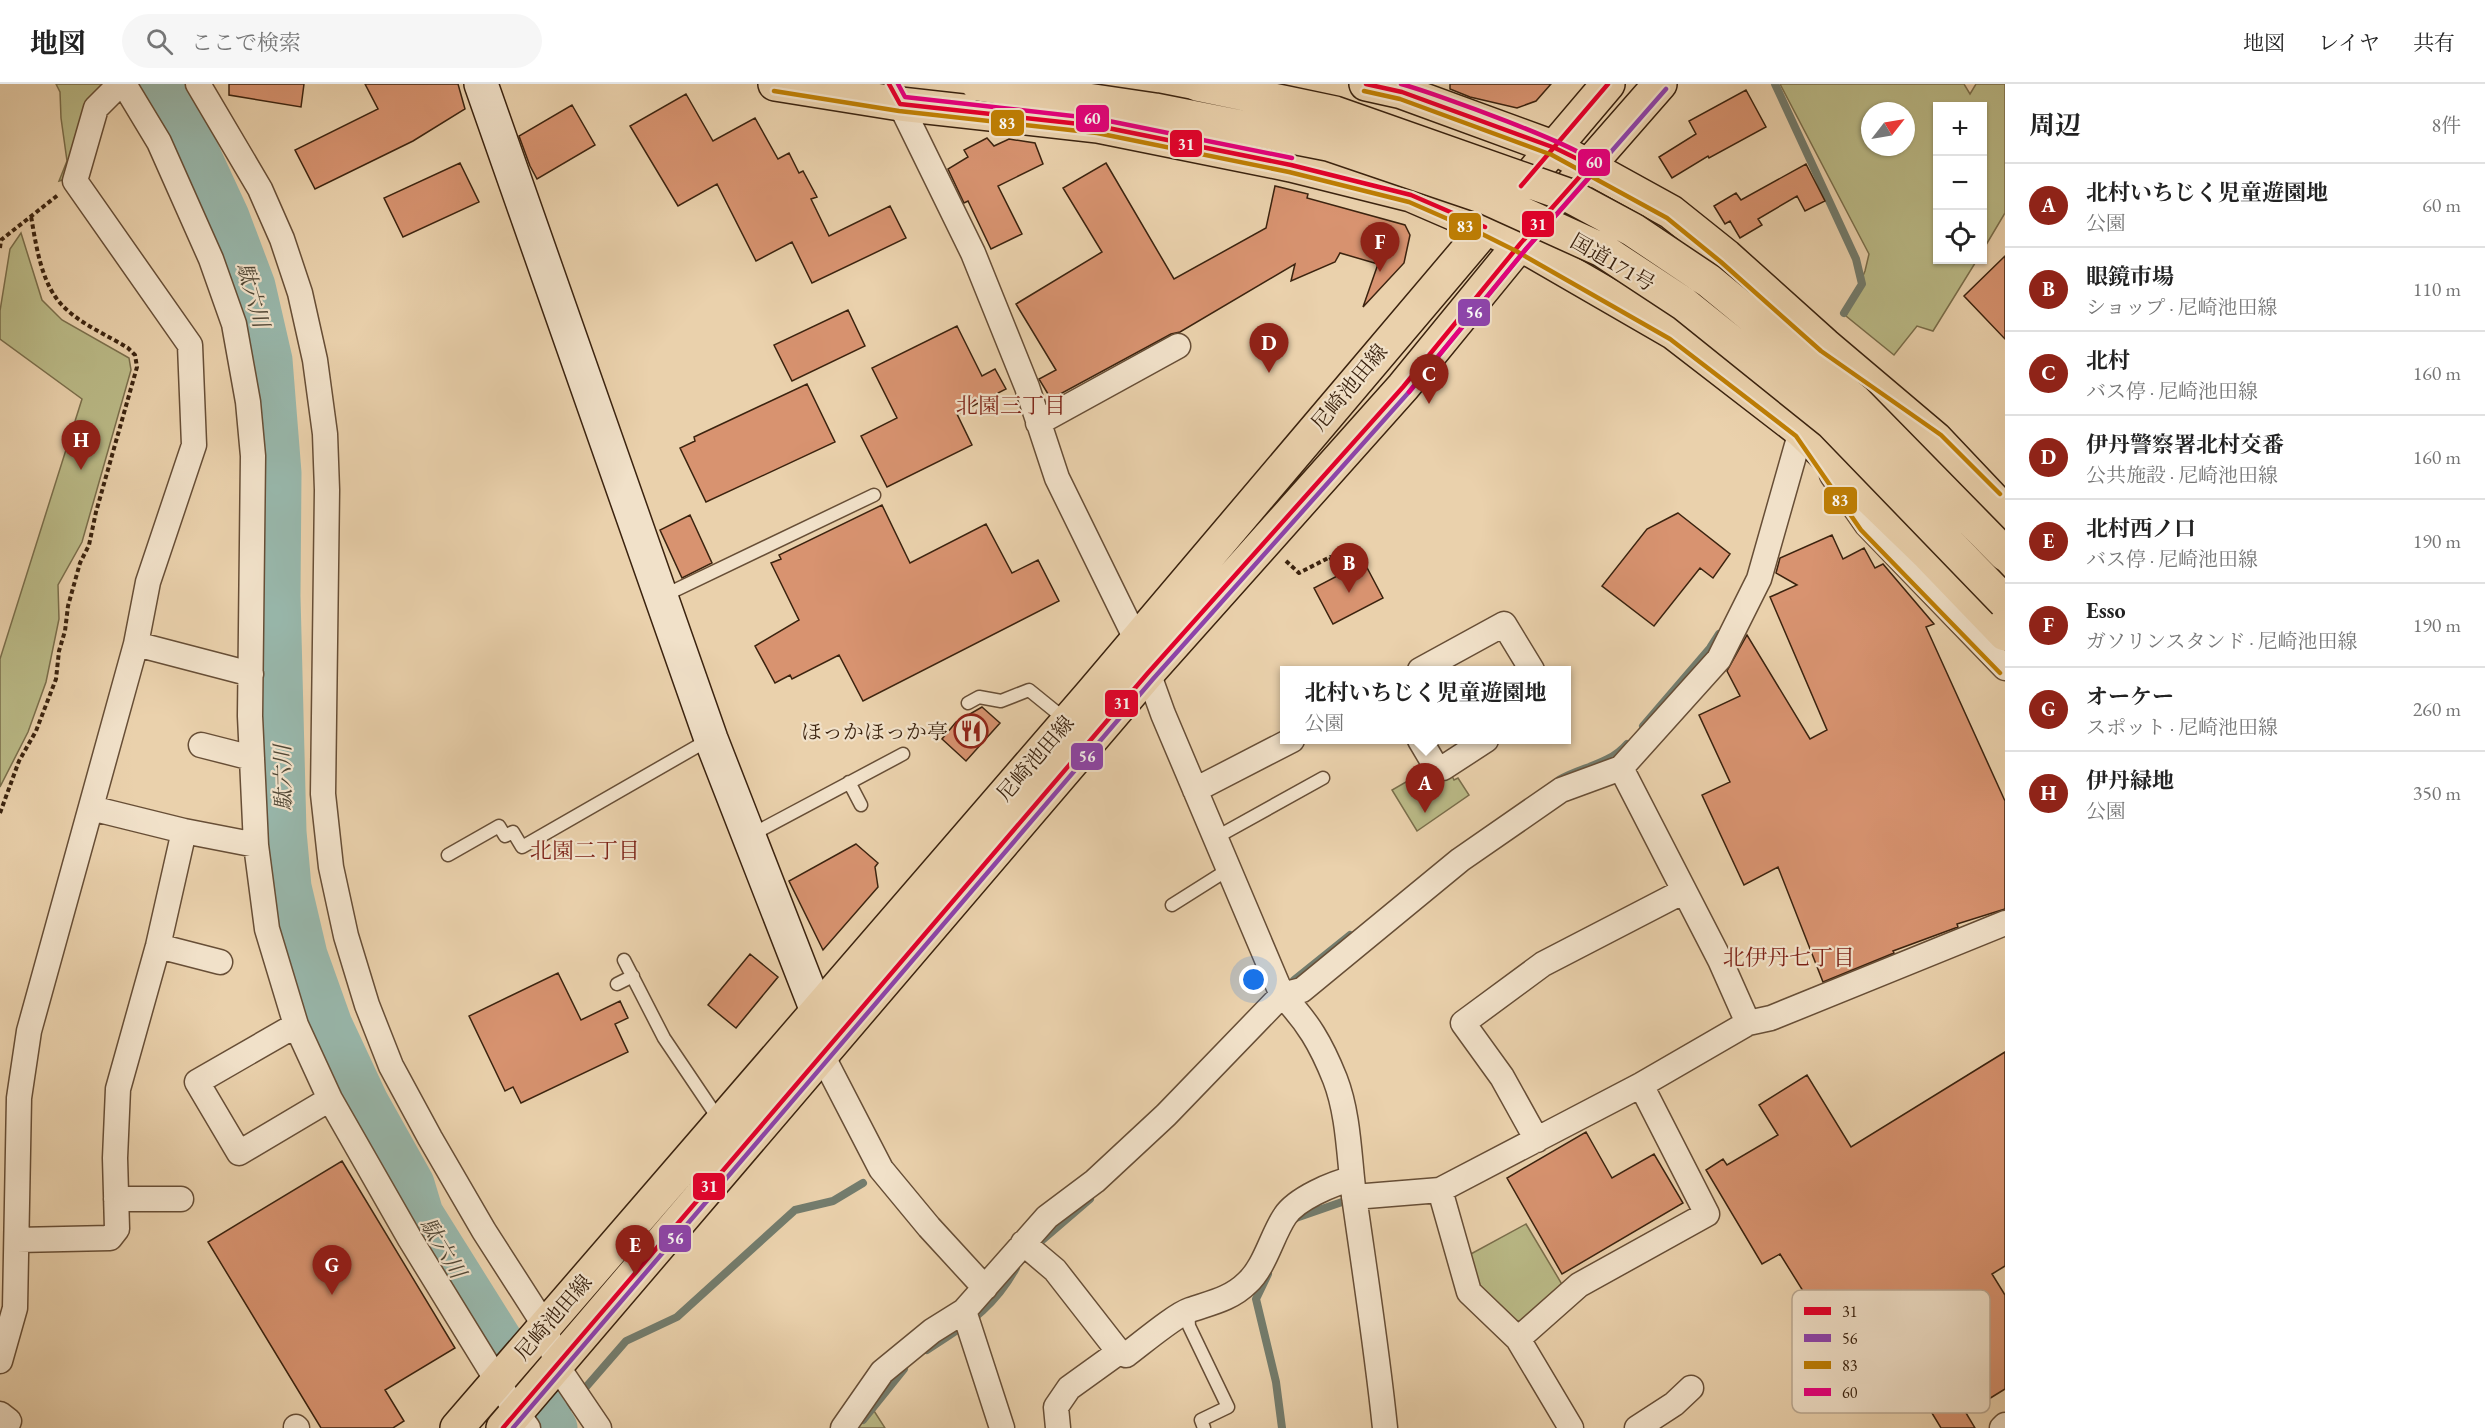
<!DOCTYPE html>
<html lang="ja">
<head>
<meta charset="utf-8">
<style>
  :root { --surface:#fff; --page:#f6f6f6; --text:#222; --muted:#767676; --line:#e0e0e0; --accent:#8f2418 }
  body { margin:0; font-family:"EB Garamond","Noto Serif JP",serif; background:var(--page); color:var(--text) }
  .controls { position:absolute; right:18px; top:18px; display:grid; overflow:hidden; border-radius:0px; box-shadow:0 2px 4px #0004 }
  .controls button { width:54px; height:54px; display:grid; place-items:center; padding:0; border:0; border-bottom:2px solid var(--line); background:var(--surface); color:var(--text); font:30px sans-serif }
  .compass { position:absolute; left:1861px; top:18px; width:54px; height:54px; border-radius:50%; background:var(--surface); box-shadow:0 2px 4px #0004; rotate:59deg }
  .you { position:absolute; left:1254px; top:896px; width:21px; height:21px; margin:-15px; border:4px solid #fff; border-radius:50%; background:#1a73e8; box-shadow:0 0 0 9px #1a73e833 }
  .badge { display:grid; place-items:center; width:39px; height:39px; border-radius:50%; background:var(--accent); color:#fff; font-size:20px; font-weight:700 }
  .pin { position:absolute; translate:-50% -50px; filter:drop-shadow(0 2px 3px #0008) }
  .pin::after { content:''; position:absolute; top:32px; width:21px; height:18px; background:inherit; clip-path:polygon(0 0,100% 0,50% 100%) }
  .popup { position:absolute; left:1280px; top:582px; width:291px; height:78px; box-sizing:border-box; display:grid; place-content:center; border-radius:0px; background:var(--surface); filter:drop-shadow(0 2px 4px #0005); font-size:20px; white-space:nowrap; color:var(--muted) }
  .popup b { font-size:22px; color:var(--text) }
  .popup::after { content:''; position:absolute; left:50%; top:100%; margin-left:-12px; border:12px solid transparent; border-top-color:var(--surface) }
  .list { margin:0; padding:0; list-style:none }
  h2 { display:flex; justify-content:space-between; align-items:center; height:78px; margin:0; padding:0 24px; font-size:26px }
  h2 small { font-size:20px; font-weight:400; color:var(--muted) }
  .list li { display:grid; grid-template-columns:39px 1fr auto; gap:18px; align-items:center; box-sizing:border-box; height:84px; padding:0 24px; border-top:2px solid var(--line) }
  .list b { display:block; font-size:22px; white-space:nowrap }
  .list p { margin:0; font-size:20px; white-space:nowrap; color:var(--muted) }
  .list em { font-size:20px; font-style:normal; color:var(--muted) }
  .icon { flex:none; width:33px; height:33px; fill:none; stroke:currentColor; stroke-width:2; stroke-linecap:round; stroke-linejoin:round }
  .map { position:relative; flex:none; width:2005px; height:1344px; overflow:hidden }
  header { display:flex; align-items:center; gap:36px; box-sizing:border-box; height:84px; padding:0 30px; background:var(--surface); border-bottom:2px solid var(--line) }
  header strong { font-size:28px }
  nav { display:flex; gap:33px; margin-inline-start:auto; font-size:21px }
  .search { width:420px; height:54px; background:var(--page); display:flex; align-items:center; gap:15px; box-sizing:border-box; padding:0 21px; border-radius:33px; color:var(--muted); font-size:22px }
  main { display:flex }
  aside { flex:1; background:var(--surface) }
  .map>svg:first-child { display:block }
</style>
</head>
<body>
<header>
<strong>地図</strong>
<div class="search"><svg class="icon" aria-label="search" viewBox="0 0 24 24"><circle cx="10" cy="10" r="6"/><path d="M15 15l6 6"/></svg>ここで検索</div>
<nav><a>地図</a><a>レイヤ</a><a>共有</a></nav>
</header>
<main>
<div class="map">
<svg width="2005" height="1344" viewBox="0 0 2005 1344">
  <rect width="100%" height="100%" fill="#ead1ac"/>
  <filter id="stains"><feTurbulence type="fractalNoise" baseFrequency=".00333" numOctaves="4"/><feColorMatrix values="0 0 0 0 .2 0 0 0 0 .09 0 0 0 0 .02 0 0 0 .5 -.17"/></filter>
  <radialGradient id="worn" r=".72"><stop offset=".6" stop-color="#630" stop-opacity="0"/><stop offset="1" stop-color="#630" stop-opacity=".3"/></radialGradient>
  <path fill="#baba87" stroke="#7a6e4b" stroke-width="1.5" fill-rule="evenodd" d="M56 0H107L73 93 59 97 67 77 61 34 60 8Z
    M1780 0H1964L1970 10 1976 0H2005V129L1983 166 1982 22H1938V176H1977L1933 247 1917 242 1894 271 1846 232 1865 187 1869 170ZM1870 27H1906V63H1870Z
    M21 149 42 216 62 236 129 274 131 286 82 458 58 501 59 535 46 598 28 648 0 703V575L82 315 0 255V227L10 165Z
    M1425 687 1434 700 1451 690 1454 696 1458 694 1469 711 1417 747 1392 706Z
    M1526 1140 1563 1202 1524 1237H1508L1474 1197 1469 1171Z
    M867 1316 885 1344H848Z"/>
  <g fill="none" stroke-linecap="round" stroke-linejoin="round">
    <path stroke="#737c6d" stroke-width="8" d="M1775 0 1856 175 1862 200 1844 229
      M1643 642 1710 564 1719 550
      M1559 696C1581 683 1609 681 1627 660
      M1290 902 1294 896 1350 851
      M1293 1135 1342 1118
      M1040 1158 1090 1115
      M1268 1190 1256 1215 1276 1298 1282 1344
      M927 1266C966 1240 992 1227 1016 1184
      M863 1336 904 1285
      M553 1341 626 1257 677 1233 795 1126 833 1117 863 1099"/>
    <path stroke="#98b7ab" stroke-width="45" d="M160 0 196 66 227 133 253 202 270 276 279 389 278 512 284 748 289 803 305 871 330 941 366 1018 412 1100 421 1130 555 1344"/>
  </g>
  <path fill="#d89370" stroke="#3b230f" stroke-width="1.5" fill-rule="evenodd" d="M229 0H304L301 23 229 11Z
    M365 0H458L465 25 413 57 315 105 295 66 378 25Z
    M1450 0H1551L1536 17 1517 24 1470 13 1450 5Z
    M1746 6 1766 43 1709 74 1708 72 1672 94 1659 73 1696 50 1689 37Z
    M686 10 713 57 755 34 778 75 789 69 799 89 803 87 817 113 811 115 829 152 890 122 906 154 812 199 792 158 756 177 717 100 678 122 630 42Z
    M572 21 595 61 537 95 530 82 519 52Z
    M987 54 994 62 1009 55 1035 59 1043 80 998 102 1022 150 991 165 968 117 964 119 948 85 968 73 964 66Z
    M460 79 479 118 403 153 384 114Z
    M1106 79 1174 195 1266 144 1275 102 1308 110 1307 114 1405 141 1410 151 1404 179 1363 223 1378 180 1340 169 1335 178 1291 197 1295 180 1180 248 1171 250 1051 315 1039 295 1056 286 1016 220 1102 168 1063 104Z
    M1806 80 1825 117 1805 127 1797 112 1758 135 1762 141 1740 154 1730 137 1725 140 1714 122 1736 109 1741 116Z
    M2005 172V255L1964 212Z
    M848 226 865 262 792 297 774 261Z
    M957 242 982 292 995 285 1006 305 957 330 972 361 887 403 861 352 897 334 872 284Z
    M807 300 835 358 706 418 680 364 695 357 694 353Z
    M882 421 910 479 986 440 1012 489 1038 476 1059 517 863 617 839 571 792 595 790 591 775 599 755 562 799 536 771 479 781 475 779 471Z
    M1678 429 1730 470 1713 494 1700 484 1654 542 1602 502 1647 445Z
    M690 431 712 479 682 494 660 446Z
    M1832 451 1843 475 1864 464 1875 484 1883 480 1934 540 1926 543 2005 717V825L1957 840 1958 843 1893 867 1894 869 1823 898 1778 783 1744 801 1702 711 1730 698 1699 631 1740 612 1727 587 1747 551 1810 655 1827 646 1770 513 1797 501 1776 489 1780 474Z
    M1364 478 1383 514 1333 540 1314 504Z
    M982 623 1000 639 966 677 942 655 956 638Z
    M856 760 878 779 875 783 878 803 823 866 789 797Z
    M750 870 778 893 736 944 708 921Z
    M558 889 581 936 620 917 628 934 615 940 628 968 521 1019 513 1003 505 1007 469 932Z
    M2005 968V1182L1992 1190 2005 1211V1305L1966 1329 1975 1344H1941L1898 1273 1859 1297 1780 1170 1762 1180 1706 1086 1723 1075 1727 1081 1778 1051 1759 1021 1807 991 1851 1063ZM1936 1225 1960 1264 1928 1284 1904 1244Z
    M1586 1048 1612 1094 1654 1070 1683 1119 1562 1190 1507 1094Z
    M342 1077 455 1264 385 1306 404 1337 393 1344H321L208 1158Z"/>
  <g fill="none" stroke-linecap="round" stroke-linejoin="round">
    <g stroke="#674e36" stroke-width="15">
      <path id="lane" d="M661 513 874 411
        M968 619 979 613 1001 617 1029 606 1066 636
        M849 698 861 721
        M751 751 903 670
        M1215 754 1323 694
        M448 771 499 742 505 752 513 748 522 763 710 655
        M1172 821 1229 785
        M624 876 664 954 720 1037
        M617 900 633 892
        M1188 1226 1189 1242 1228 1323 1201 1336 1204 1344"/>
    </g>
    <g stroke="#674e36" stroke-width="27">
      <path id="street" d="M124 0 159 58 211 175 234 240 248 318 253 372 250 632 256 761 267 845 296 941 330 1015 410 1155 517 1329 528 1344
        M198 0 260 105 282 155 300 209 315 276 325 350 327 406 323 710 331 783 346 852 367 921 391 982 430 1054 484 1147 545 1242 557 1282 599 1344
        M900 20 973 169 1027 303 1057 394 1136 555 1163 630 1282 911C1308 938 1321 960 1335 995 1349 1031 1349 1074 1354 1112 1365 1190 1377 1266 1385 1344
        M1038 339 1178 262
        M1832 391 1867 441 2005 584
        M136 560 251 590
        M1420 586 1504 540 1532 586
        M1420 656 1436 683 1443 684 1486 656
        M201 661 252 674
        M1195 706 1292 656
        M91 724 184 747 256 761
        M158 862 220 878
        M1748 939 1720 876 1621 684 1719 575 1759 495 1801 347
        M296 941 197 998 239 1069 330 1015
        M822 971 881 1085 929 1143 985 1204
        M1537 1056 1502 993 1463 939 1543 880 1684 807
        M1440 1106 1469 1208 1518 1255 1579 1201 1707 1130 1641 1001
        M1354 1113 1440 1106 1641 1001 1748 939 1771 934 2005 839
        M116 1115H181
        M17 1156 110 1154 117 1145 115 1074 118 1005 158 862 184 747
        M1023 1159 1055 1186 1119 1268 1069 1304 1056 1323 1058 1344
        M964 1227 1002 1344
        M1518 1255 1571 1344
        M1119 1268 1126 1271C1141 1260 1175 1231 1190 1226 1210 1219 1231 1215 1247 1199 1265 1183 1272 1151 1285 1132 1296 1115 1333 1099 1352 1095
        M0 1277 15 1224 19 1014 29 947 136 560 148 498 194 361 190 261 75 97 96 24 120 0
        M0 1330 9 1337 6 1344
        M296 1343 297 1344
        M843 1344 882 1288 932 1247 964 1227 1047 1133 1095 1097 1166 1031 1282 911 1302 906 1460 776 1561 706 1621 684
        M1637 1344 1674 1320 1691 1304
        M2002 1344 2005 1341"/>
    </g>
    <g stroke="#3b230f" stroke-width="36">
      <path id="secondary" d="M481 0 711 655 817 927 820 954"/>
    </g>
    <g stroke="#3b230f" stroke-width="36">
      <path id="primary" d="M457 1344 1092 609 1608 0
        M503 1344 1147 590 1403 303 1520 160 1660 0"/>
    </g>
    <g stroke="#3b230f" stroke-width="36">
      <path id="highway" d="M775 0 900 20 1098 42 1291 81 1411 111 1485 143 1520 160 1674 249 1801 347 1929 471 2005 550
        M1366 0 1402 8 1555 64 1671 128 1726 172 1825 261 1936 355 2005 428"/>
    </g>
    <path stroke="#3b230f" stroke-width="4" stroke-dasharray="4.5 3" stroke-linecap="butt" d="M0 164 1 156 58 111
      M1286 477 1299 489 1330 473 1340 491
      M0 729 19 677 36 647 56 595 59 567 65 547 68 522 80 479 89 461 96 428 137 283 135 271 128 264C107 251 78 239 61 220 41 198 36 161 31 132"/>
    <use href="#lane" stroke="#f1e1c9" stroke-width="12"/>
    <use href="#street" stroke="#f1e1c9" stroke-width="24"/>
    <use href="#secondary" stroke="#f1e1c9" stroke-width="33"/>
    <use href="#primary" stroke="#ead1ac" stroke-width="33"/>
    <use href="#highway" stroke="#ead1ac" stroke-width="33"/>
    <g stroke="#3b230f" stroke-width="36" stroke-linecap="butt">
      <path id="highway-bridge" d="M978 0 1155 26 1328 60 1487 114 1602 166 1684 220 1832 339 2005 518
        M1197 0 1335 29 1568 111 1633 146 1709 197 1855 317 2005 470"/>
    </g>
    <use href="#highway-bridge" stroke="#ead1ac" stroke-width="33"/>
    <g stroke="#f1e1c9" stroke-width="9">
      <path id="bus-1" d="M889 0 900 20 1098 42 1291 81 1411 111 1485 143
        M1521 102 1608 0
        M503 1344 1147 590 1403 303 1520 160 1590 81 1555 64 1402 8 1366 0"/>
    </g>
    <g stroke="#f1e1c9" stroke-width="9">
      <path id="bus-2" d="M513 1344 1153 595 1409 308 1526 165 1666 5"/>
    </g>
    <g stroke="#f1e1c9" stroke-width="9">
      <path id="bus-3" d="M774 7 899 27 1097 49 1289 88 1409 118 1482 150 1516 167 1670 255 1796 352 1861 446 2000 589
        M1364 7 1400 15 1552 71 1667 134 1721 178 1821 267 1941 351 2000 410"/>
    </g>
    <g stroke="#f1e1c9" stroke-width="9">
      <path id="bus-4" d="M898 0 905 13 1099 35 1292 74
        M1401 0C1426 6 1592 66 1597 81L1596 86 1526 165 1409 308"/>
    </g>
    <use href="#bus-1" stroke="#e4002b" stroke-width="4.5"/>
    <use href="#bus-2" stroke="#8e44ad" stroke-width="4.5"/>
    <use href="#bus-3" stroke="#bf7f04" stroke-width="4.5"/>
    <use href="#bus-4" stroke="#e5007d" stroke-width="4.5"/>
  </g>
  <defs>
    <g id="restaurant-ring" transform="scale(1.725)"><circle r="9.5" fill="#f1e1c9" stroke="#8f2418" stroke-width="1.5"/><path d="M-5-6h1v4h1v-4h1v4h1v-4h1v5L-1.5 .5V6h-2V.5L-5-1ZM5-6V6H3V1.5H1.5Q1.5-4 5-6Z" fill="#8f2418"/></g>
  </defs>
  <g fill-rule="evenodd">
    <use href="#restaurant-ring" x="971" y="647"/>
  </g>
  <g text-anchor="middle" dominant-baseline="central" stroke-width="4.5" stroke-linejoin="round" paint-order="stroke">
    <g font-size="21" fill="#3b230f" stroke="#f1e1c9">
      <text transform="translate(1613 178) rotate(30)">国道171号</text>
      <text transform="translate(1349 303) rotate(-50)">尼崎池田線</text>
      <text transform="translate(1035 674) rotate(-49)">尼崎池田線</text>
      <text transform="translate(553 1233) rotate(-49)">尼崎池田線</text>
    </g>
    <g font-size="21" fill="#3b230f" stroke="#f1e1c9" text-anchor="end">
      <text x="948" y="647">ほっかほっか亭</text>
    </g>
    <g font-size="22" font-style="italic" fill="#524836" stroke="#f1e1c9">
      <text transform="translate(253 211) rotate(74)">駄六川</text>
      <text transform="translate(283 694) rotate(-91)">駄六川</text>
      <text transform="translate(443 1164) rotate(59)">駄六川</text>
    </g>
    <g font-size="22" fill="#7a1f14" stroke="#f1e1c9">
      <text x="1011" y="321">北園三丁目</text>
      <text x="585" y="766">北園二丁目</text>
      <text x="1789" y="873">北伊丹七丁目</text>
    </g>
  </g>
  <rect x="1792" y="1206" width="198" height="123" rx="9" fill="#f1e1c9" stroke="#baa891" stroke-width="1.5"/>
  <rect x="1804" y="1223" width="27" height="8" fill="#e4002b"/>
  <rect x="1804" y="1250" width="27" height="8" fill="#8e44ad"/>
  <rect x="1804" y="1277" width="27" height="8" fill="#bf7f04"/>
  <rect x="1804" y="1304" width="27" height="8" fill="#e5007d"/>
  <g font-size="16" fill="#3b230f">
    <text x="1842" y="1233">31</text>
    <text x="1842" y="1260">56</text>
    <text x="1842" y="1287">83</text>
    <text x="1842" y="1314">60</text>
  </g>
  <g stroke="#f1e1c9" stroke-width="2">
    <rect x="1075" y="20" width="35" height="29" rx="6" fill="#e5007d"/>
    <rect x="990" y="25" width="35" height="28" rx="6" fill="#bf7f04"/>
    <rect x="1169" y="45" width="34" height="29" rx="6" fill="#e4002b"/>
    <rect x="1577" y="64" width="34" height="29" rx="6" fill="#e5007d"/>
    <rect x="1521" y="126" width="34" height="28" rx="6" fill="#e4002b"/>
    <rect x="1448" y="128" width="34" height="29" rx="6" fill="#bf7f04"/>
    <rect x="1457" y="214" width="34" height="29" rx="6" fill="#8e44ad"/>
    <rect x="1823" y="402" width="35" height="29" rx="6" fill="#bf7f04"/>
    <rect x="1104" y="605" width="35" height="29" rx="6" fill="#e4002b"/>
    <rect x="1070" y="658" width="34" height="29" rx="6" fill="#8e44ad"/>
    <rect x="692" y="1088" width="34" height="29" rx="6" fill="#e4002b"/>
    <rect x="658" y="1140" width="34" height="29" rx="6" fill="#8e44ad"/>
  </g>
  <g font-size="16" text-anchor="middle" font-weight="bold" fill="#fff">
    <text x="1092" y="40">60</text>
    <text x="1007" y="45">83</text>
    <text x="1186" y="66">31</text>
    <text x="1594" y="84">60</text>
    <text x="1538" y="146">31</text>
    <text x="1465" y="148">83</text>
    <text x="1474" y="234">56</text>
    <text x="1840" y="422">83</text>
    <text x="1122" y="625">31</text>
    <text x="1087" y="678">56</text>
    <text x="709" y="1108">31</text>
    <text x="675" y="1160">56</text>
  </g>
  <rect width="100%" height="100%" filter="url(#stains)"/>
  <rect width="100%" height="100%" fill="url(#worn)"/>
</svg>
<div class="controls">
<button>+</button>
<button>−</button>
<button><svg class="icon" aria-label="locate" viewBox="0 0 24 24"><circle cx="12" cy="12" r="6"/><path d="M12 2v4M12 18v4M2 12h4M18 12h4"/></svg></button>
</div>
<svg class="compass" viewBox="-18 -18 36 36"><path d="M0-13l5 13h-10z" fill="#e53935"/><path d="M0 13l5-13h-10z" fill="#767676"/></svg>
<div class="you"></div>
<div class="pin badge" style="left:1425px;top:729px">A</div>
<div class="popup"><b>北村いちじく児童遊園地</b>公園</div>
<div class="pin badge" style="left:1349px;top:509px">B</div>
<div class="pin badge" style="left:1429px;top:320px">C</div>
<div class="pin badge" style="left:1269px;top:289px">D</div>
<div class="pin badge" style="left:635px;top:1191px">E</div>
<div class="pin badge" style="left:1380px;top:188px">F</div>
<div class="pin badge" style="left:332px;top:1211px">G</div>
<div class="pin badge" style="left:81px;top:386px">H</div>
</div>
<aside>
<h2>周辺<small>8件</small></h2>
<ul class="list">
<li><span class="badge">A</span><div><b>北村いちじく児童遊園地</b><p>公園</p></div><em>60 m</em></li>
<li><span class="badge">B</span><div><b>眼鏡市場</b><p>ショップ · 尼崎池田線</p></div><em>110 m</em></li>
<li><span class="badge">C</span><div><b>北村</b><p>バス停 · 尼崎池田線</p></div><em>160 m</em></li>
<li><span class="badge">D</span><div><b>伊丹警察署北村交番</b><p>公共施設 · 尼崎池田線</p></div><em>160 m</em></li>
<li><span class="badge">E</span><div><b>北村西ノ口</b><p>バス停 · 尼崎池田線</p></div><em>190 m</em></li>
<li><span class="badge">F</span><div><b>Esso</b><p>ガソリンスタンド · 尼崎池田線</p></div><em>190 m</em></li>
<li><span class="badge">G</span><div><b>オーケー</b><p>スポット · 尼崎池田線</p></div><em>260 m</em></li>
<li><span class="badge">H</span><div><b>伊丹緑地</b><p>公園</p></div><em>350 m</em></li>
</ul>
</aside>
</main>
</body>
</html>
